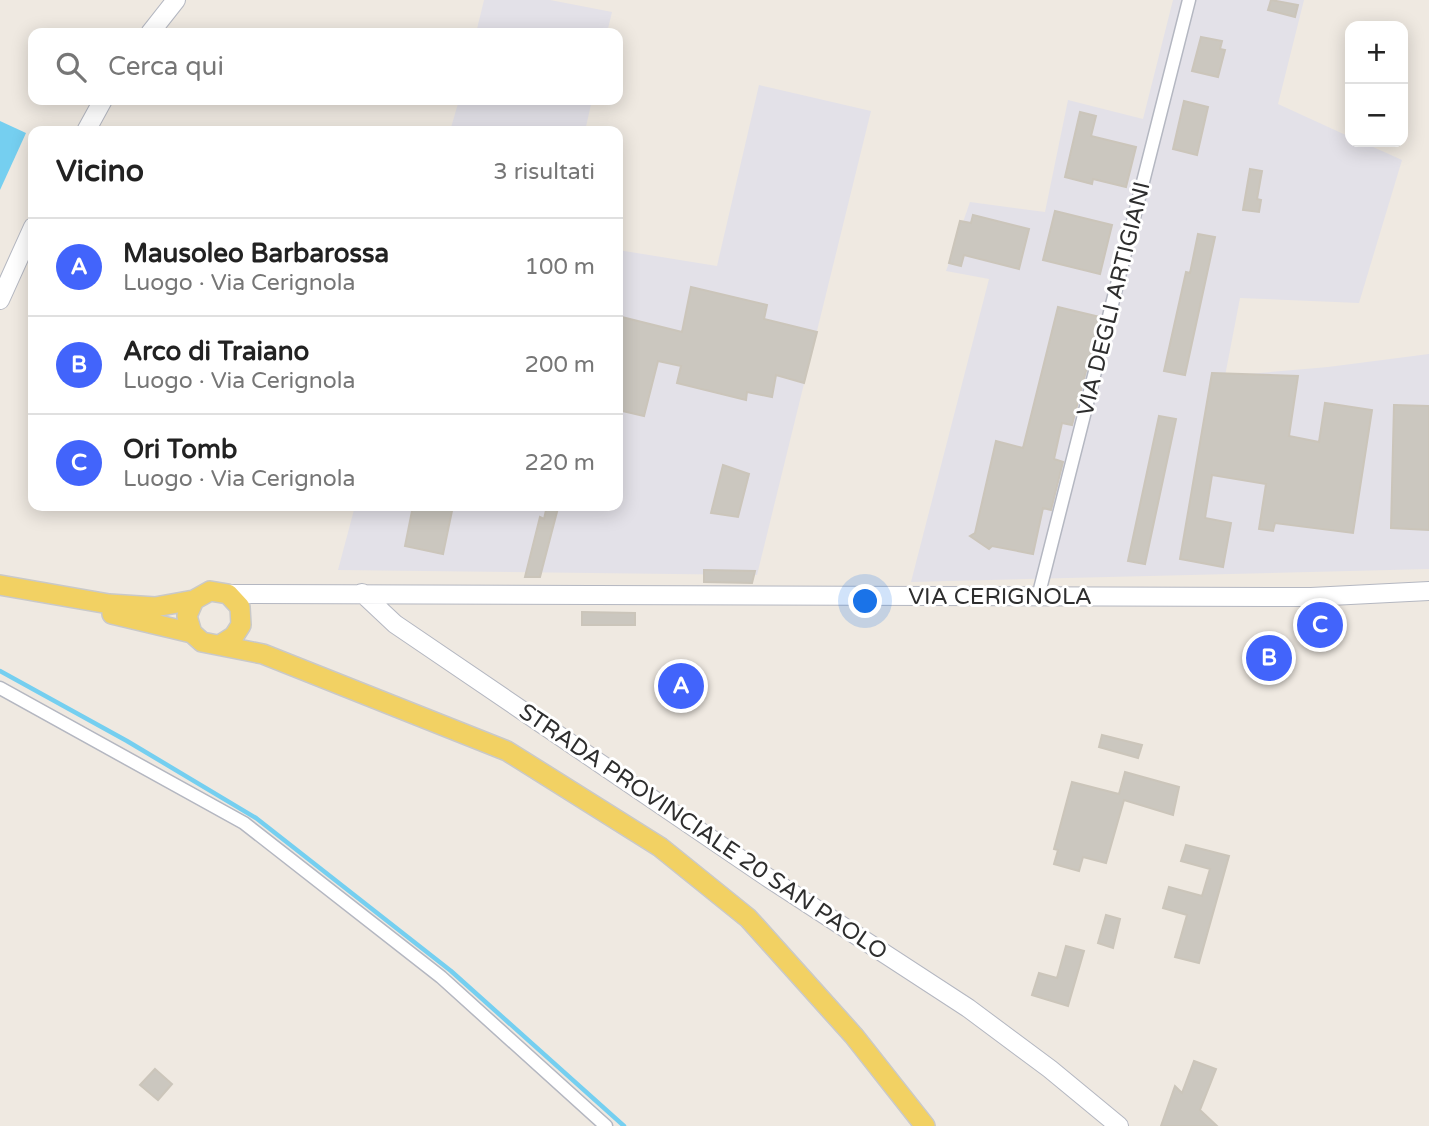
<!DOCTYPE html>
<html lang="it">
<head>
<meta charset="utf-8">
<style>
  :root { --surface:#fff; --page:#f6f6f6; --text:#222; --muted:#767676; --line:#e0e0e0; --accent:#4264fb }
  body { margin:0; font-family:"Varela Round",sans-serif; background:var(--page); color:var(--text) }
  .controls { position:absolute; right:21px; top:21px; display:grid; overflow:hidden; border-radius:14px; box-shadow:0 4px 18px #0003 }
  .controls button { width:63px; height:63px; display:grid; place-items:center; padding:0; border:0; border-bottom:2px solid var(--line); background:var(--surface); color:var(--text); font:35px sans-serif }
  .you { position:absolute; left:866px; top:602px; width:24px; height:24px; margin:-18px; border:5px solid #fff; border-radius:50%; background:#1a73e8; box-shadow:0 0 0 10px #1a73e833 }
  .badge { display:grid; place-items:center; width:46px; height:46px; border-radius:50%; background:var(--accent); color:#fff; font-size:23px; font-weight:700 }
  .pin { position:absolute; translate:-50% -50%; border:4px solid #fff; box-shadow:0 2px 7px #0006 }
  .list { margin:0; padding:0; list-style:none }
  h2 { display:flex; justify-content:space-between; align-items:center; height:91px; margin:0; padding:0 28px; font-size:30px }
  h2 small { font-size:23px; font-weight:400; color:var(--muted) }
  .list li { display:grid; grid-template-columns:46px 1fr auto; gap:21px; align-items:center; box-sizing:border-box; height:98px; padding:0 28px; border-top:2px solid var(--line) }
  .list b { display:block; font-size:26px; white-space:nowrap }
  .list p { margin:0; font-size:23px; white-space:nowrap; color:var(--muted) }
  .list em { font-size:23px; font-style:normal; color:var(--muted) }
  .icon { flex:none; width:38px; height:38px; fill:none; stroke:currentColor; stroke-width:2; stroke-linecap:round; stroke-linejoin:round }
  .map { position:relative; flex:none; width:1429px; height:1126px; overflow:hidden }
  .search { position:absolute; background:var(--surface); box-shadow:0 4px 18px #0003; left:28px; top:28px; width:595px; height:77px; display:flex; align-items:center; gap:18px; box-sizing:border-box; padding:0 24px; border-radius:14px; color:var(--muted); font-size:26px }
  .panel { position:absolute; background:var(--surface); box-shadow:0 4px 18px #0003; left:28px; top:126px; width:595px; height:385px; border-radius:14px }
  .map>svg:first-child { display:block }
</style>
</head>
<body>
<div class="map">
<svg width="1429" height="1126" viewBox="0 0 1429 1126">
  <rect width="100%" height="100%" fill="#efe9e1"/>
  <path fill="#e3e1e8" d="M484 0H550L612 12 607 33H476Z
    M1173 0H1304L1278 104 1350 137V142H1362L1402 160 1359 303 1240 298 1225 376 1328 367 1429 354V569L911 582 989 279 946 271 970 202 1045 212 1068 100 1143 119Z
    M759 85 871 111 757 575 338 570 355 506H618V250L717 266Z
    M459 100H592L585 131H450Z"/>
  <path fill="#75cff0" d="M0 121 26 133 0 190Z"/>
  <g fill="none" stroke-linecap="round" stroke-linejoin="round">
    <path stroke="#75cff0" stroke-width="4.5" d="M0 671 127 741 256 818 451 971 624 1126"/>
  </g>
  <path fill="#cbc7bf" stroke="#cbc5ba" stroke-width="2" d="M1271 0 1298 5 1295 17 1268 10Z
    M1201 37 1222 41 1220 49 1225 50 1218 77 1192 71Z
    M1184 101 1208 107 1197 155 1173 149Z
    M1080 112 1096 116 1091 136 1136 147 1126 187 1093 179 1092 184 1065 177Z
    M1250 169 1262 171 1257 199 1261 200 1259 212 1243 210Z
    M1055 211 1112 225 1100 274 1043 260Z
    M973 215 1029 229 1019 269 964 255 961 266 949 263 960 221 971 223Z
    M1198 234 1215 237 1185 375 1164 371 1186 272 1190 273Z
    M691 287 767 305 764 319 817 332 804 383 776 375 772 397 747 392 746 400 677 383 681 366 658 361 644 416 618 410V316L682 332Z
    M1058 307 1100 317 1072 425 1062 423 1054 459 1063 462 1051 510 1043 508 1033 554 992 546 989 549 970 536 975 533 996 441 1023 448Z
    M1212 373 1298 376 1289 436 1319 442 1325 403 1372 410 1353 533 1275 523 1273 531 1259 529 1266 484 1212 475 1205 518 1231 523 1223 567 1180 559Z
    M1394 405 1429 406V530L1391 528Z
    M1159 416 1176 419 1145 564 1128 561Z
    M723 465 749 474 738 517 711 513Z
    M413 506H453L443 554 405 546Z
    M547 506 558 508 540 577H525L540 517 544 519Z
    M704 570 755 571 752 583 704 582Z
    M582 612 635 613V625H582Z
    M1264 645H1275V670H1264Z
    M1102 735 1142 745 1138 758 1099 747Z
    M1125 772 1179 787 1173 815 1124 800 1106 863 1083 857 1079 871 1054 864 1058 850 1054 849 1072 782 1119 794Z
    M1186 845 1229 856 1199 963 1175 957 1187 915 1163 908 1169 887 1202 896 1210 869 1181 861Z
    M1106 915 1120 919 1113 948 1098 943Z
    M1066 946 1084 951 1068 1006 1032 995 1039 973 1057 978Z
    M1194 1061 1216 1069 1200 1110 1217 1126H1161L1175 1086 1182 1093Z
    M155 1069 172 1084 158 1100 140 1085Z"/>
  <g fill="none" stroke-linecap="round" stroke-linejoin="round">
    <g stroke="#b4b7c1" stroke-width="15">
      <path id="street" d="M1038 597 1189 0
        M0 688 244 823 441 977 606 1126"/>
    </g>
    <g stroke="#b4b7c1" stroke-width="20">
      <path id="secondary" d="M150 33 176 0
        M86 131 103 100
        M0 300 33 227
        M362 593 395 624 767 877 968 1008 1050 1069 1119 1126
        M228 594 1311 597 1429 591"/>
    </g>
    <g stroke="#c9c9c9" stroke-width="22">
      <path id="primary" d="M0 585 109 604 155 607 194 600
        M112 614 192 633
        M223 643 234 636 241 625 240 607 228 594 210 591 194 600 187 616 192 633 202 642 263 654 507 751 660 847 748 918 854 1036 925 1126"/>
    </g>
    <use href="#street" stroke="#fff" stroke-width="12"/>
    <use href="#secondary" stroke="#fff" stroke-width="18"/>
    <use href="#primary" stroke="#f2d163" stroke-width="19"/>
  </g>
  <g text-anchor="middle" dominant-baseline="central" stroke-width="6" stroke-linejoin="round" paint-order="stroke">
    <g font-size="23" fill="#2e2e2e" stroke="#fff">
      <text transform="translate(1114 299) rotate(-76)">VIA DEGLI ARTIGIANI</text>
      <text x="1000" y="597">VIA CERIGNOLA</text>
      <text transform="translate(703 832) rotate(34)">STRADA PROVINCIALE 20 SAN PAOLO</text>
    </g>
  </g>
</svg>
<div class="controls">
<button>+</button>
<button>−</button>
</div>
<div class="you"></div>
<div class="pin badge" style="left:681px;top:686px">A</div>
<div class="pin badge" style="left:1269px;top:658px">B</div>
<div class="pin badge" style="left:1320px;top:625px">C</div>
<div class="search"><svg class="icon" aria-label="search" viewBox="0 0 24 24"><circle cx="10" cy="10" r="6"/><path d="M15 15l6 6"/></svg>Cerca qui</div>
<section class="panel">
<h2>Vicino<small>3 risultati</small></h2>
<ul class="list">
<li><span class="badge">A</span><div><b>Mausoleo Barbarossa</b><p>Luogo · Via Cerignola</p></div><em>100 m</em></li>
<li><span class="badge">B</span><div><b>Arco di Traiano</b><p>Luogo · Via Cerignola</p></div><em>200 m</em></li>
<li><span class="badge">C</span><div><b>Ori Tomb</b><p>Luogo · Via Cerignola</p></div><em>220 m</em></li>
</ul>
</section>
</div>
</body>
</html>
